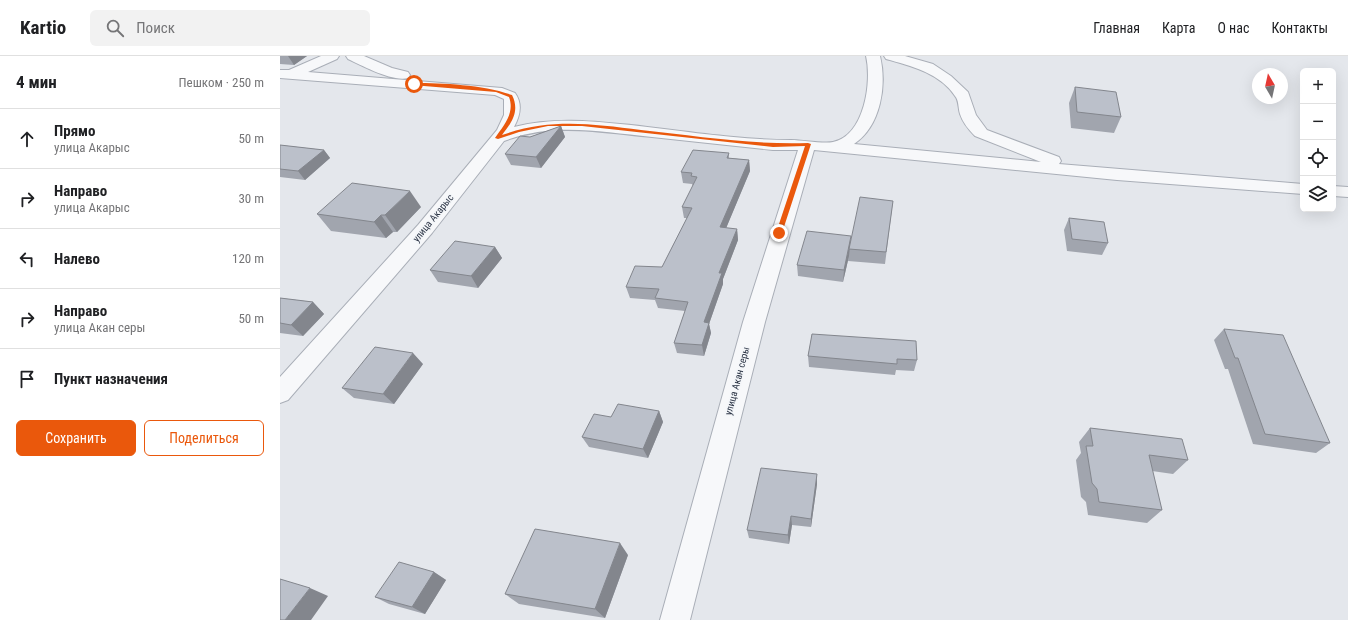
<!DOCTYPE html>
<html lang="ru">
<head>
<meta charset="utf-8">
<style>
  :root { --surface:#fff; --page:#f2f2f2; --text:#202124; --muted:#757577; --line:#e0e0e0; --accent:#ea580c }
  body { margin:0; font-family:"Roboto Condensed",sans-serif; background:var(--page); color:var(--text) }
  .controls { position:absolute; right:12px; top:12px; display:grid; overflow:hidden; border-radius:6px; box-shadow:0 4px 16px #0002 }
  .controls button { width:36px; height:36px; display:grid; place-items:center; padding:0; border:0; border-bottom:1px solid var(--line); background:var(--surface); color:var(--text); font:20px sans-serif }
  .compass { position:absolute; left:972px; top:12px; width:36px; height:36px; border-radius:50%; background:var(--surface); box-shadow:0 4px 16px #0002; rotate:351deg }
  .stop { position:absolute; width:12px; height:12px; margin:-9px; border:3px solid #ea580c; border-radius:50%; background:#fff }
  .stop.end { background:#ea580c; border-color:#fff; box-shadow:0 1px 4px #0008 }
  .list { margin:0; padding:0; list-style:none }
  h2 { display:flex; justify-content:space-between; align-items:center; height:52px; margin:0; padding:0 16px; font-size:17px }
  h2 small { font-size:13px; font-weight:400; color:var(--muted) }
  .list li { display:grid; grid-template-columns:26px 1fr auto; gap:12px; align-items:center; box-sizing:border-box; height:60px; padding:0 16px; border-top:1px solid var(--line) }
  .list b { display:block; font-size:15px; white-space:nowrap }
  .list p { margin:0; font-size:13px; white-space:nowrap; color:var(--muted) }
  .list em { font-size:13px; font-style:normal; color:var(--muted) }
  .actions { display:flex; gap:8px; padding:12px 16px }
  .actions a { flex:1; padding:9px 0; border:1px solid var(--accent); border-radius:6px; text-align:center; font-size:14px; color:var(--accent) }
  .actions .main { background:var(--accent); color:#fff }
  .icon { flex:none; width:22px; height:22px; fill:none; stroke:currentColor; stroke-width:2; stroke-linecap:round; stroke-linejoin:round }
  .map { position:relative; flex:none; width:1068px; height:564px; overflow:hidden }
  header { display:flex; align-items:center; gap:24px; box-sizing:border-box; height:56px; padding:0 20px; background:var(--surface); border-bottom:1px solid var(--line) }
  header strong { font-size:19px }
  nav { display:flex; gap:22px; margin-inline-start:auto; font-size:14px }
  .search { width:280px; height:36px; background:var(--page); display:flex; align-items:center; gap:10px; box-sizing:border-box; padding:0 14px; border-radius:6px; color:var(--muted); font-size:15px }
  main { display:flex }
  aside { flex:1; background:var(--surface) }
  .map>svg:first-child { display:block }
</style>
</head>
<body>
<header>
<strong>Kartio</strong>
<div class="search"><svg class="icon" aria-label="search" viewBox="0 0 24 24"><circle cx="10" cy="10" r="6"/><path d="M15 15l6 6"/></svg>Поиск</div>
<nav><a>Главная</a><a>Карта</a><a>О нас</a><a>Контакты</a></nav>
</header>
<main>
<aside>
<h2>4 мин<small>Пешком · 250 m</small></h2>
<ul class="list">
<li><svg class="icon" aria-label="ahead" viewBox="0 0 24 24"><path d="M12 20V5M6 11l6-6 6 6"/></svg><div><b>Прямо</b><p>улица Акарыс</p></div><em>50 m</em></li>
<li><svg class="icon" aria-label="right" viewBox="0 0 24 24"><path d="M7 20v-9h11M14 6l5 5-5 5"/></svg><div><b>Направо</b><p>улица Акарыс</p></div><em>30 m</em></li>
<li><svg class="icon" aria-label="left" viewBox="0 0 24 24"><path d="M17 20v-9H6M10 6l-5 5 5 5"/></svg><div><b>Налево</b></div><em>120 m</em></li>
<li><svg class="icon" aria-label="right" viewBox="0 0 24 24"><path d="M7 20v-9h11M14 6l5 5-5 5"/></svg><div><b>Направо</b><p>улица Акан серы</p></div><em>50 m</em></li>
<li><svg class="icon" aria-label="arrive" viewBox="0 0 24 24"><path d="M6 21V4h12l-3 4 3 4H6"/></svg><div><b>Пункт назначения</b></div></li>
</ul>
<div class="actions"><a class="main">Сохранить</a><a>Поделиться</a></div>
</aside>
<div class="map">
<svg width="1068" height="564" viewBox="0 0 1068 564">
  <rect width="100%" height="100%" fill="#e4e7ec"/>
  <g fill="none" stroke-linecap="round" stroke-linejoin="round">
    <g stroke="#a9aeb7" stroke-width="2">
      <path id="minor" d="M41 0H59L57 3 28 16 222 32 235 37C243 48 240 60 234 71 273 61 311 65 351 69 404 75 458 84 511 84 521 84 544 88 553 86 585 79 592 25 586 0H600C607 29 601 70 574 88L761 106 695 80C689 74 683 67 680 58 678 52 679 44 675 40 660 17 631 10 606 3L604 0H625L653 8 671 20 688 36 696 59 707 74 779 101 781 105 779 108 1023 128V138L837 124 534 94 485 266 410 564H380L463 266 518 94H493C453 90 412 85 372 81 319 76 275 66 224 85L152 177 8 344 0 347V321L138 169 217 74 224 59V43L215 39 0 22V14H9Z
        M66 0H84L112 12 128 16 130 19 128 22C112 26 83 10 68 3Z
        M1053 130 1068 131V141L1053 140Z"/>
    </g>
    <use href="#minor" fill="#f7f8fa" fill-rule="evenodd"/>
  </g>
  <path fill="#a1a5ae" d="M0 0H27L14 9 0 8Z
    M795 31 841 61 834 77 791 72 789 47Z
    M281 70 285 81 261 112 231 109 225 98 250 81Z
    M0 89 44 94 50 102 25 124 0 121Z
    M449 97V102L469 104 470 115 446 172 457 173 458 184 443 223V228L429 268 431 277 424 300 397 297 394 287 405 255 378 252 375 244 350 242 346 231 382 211 407 162H404L402 151 413 130 412 128 403 127 401 116Z
    M613 145 605 208 568 205 569 200 563 226 518 220 517 209 571 184Z
    M141 151 117 176H113L106 182 51 175 37 158Z
    M789 162 828 187 822 199 787 195 784 174Z
    M215 191 222 202 198 232 158 226 150 214Z
    M0 242 33 246 44 258 23 280 0 277Z
    M944 273 1050 387 1036 397 973 388 948 313H945L934 284Z
    M532 278 637 304 634 315 616 314 615 319 529 311 528 300Z
    M143 308 114 348 74 342 62 332Z
    M379 355 383 366 368 402 309 391 302 381Z
    M810 372 908 404 893 418 872 415 882 454 867 467 808 459 806 446 801 441 796 404 801 397 799 386Z
    M537 418V428L531 471 512 469 509 488 469 482 467 474Z
    M348 499 325 562 239 548 225 538Z
    M154 516 166 524 145 558 109 548 95 541Z"/>
  <path fill="#83868d" d="M8 0H27L14 9Z
    M281 70 285 81 261 112 256 101Z
    M44 94 50 102 25 124 18 115Z
    M469 104 470 115 442 182 440 171Z
    M130 135 141 151 117 176 105 159Z
    M101 159 113 176 106 182 94 166Z
    M457 173 458 184 443 223V228L429 268 431 277 424 300 422 289 424 266 439 217Z
    M571 180 569 200 563 226 564 214Z
    M215 191 222 202 198 232 191 220Z
    M33 246 44 258 23 280 11 269Z
    M133 297 143 308 114 348 103 338Z
    M379 355 383 366 368 402 363 393Z
    M537 418V428L531 471V463Z
    M511 460 512 469 509 488 508 479Z
    M340 487 348 499 325 562 315 553Z
    M154 516 166 524 145 558 132 551Z
    M30 532 48 540 31 564H5Z"/>
  <path fill="#bbc0ca" stroke="#83868d" d="M795 31 836 36 841 61 797 56Z
    M281 70 256 101 225 98 240 80 250 81Z
    M0 89 44 94 18 115 0 113Z
    M413 94 449 97 447 102 469 104 440 171 457 173 439 217H442L424 266 429 267 422 289 394 287 408 246 375 242 379 233 346 231 355 210 382 211 412 152 402 151 417 121 411 120 412 117 401 116Z
    M72 127 130 135 105 159H101L94 166 37 158Z
    M580 141 613 145 606 196 569 193Z
    M789 162 824 166 828 187 792 183Z
    M527 175 571 180 564 214 517 209Z
    M175 185 215 191 191 220 150 214Z
    M0 242 33 246 11 269 0 267Z
    M944 273 1003 279 1050 387 985 378 958 302H955Z
    M532 278 636 285 637 304 617 303V308L528 300Z
    M95 291 133 297 103 338 62 332Z
    M338 348 379 355 363 393 302 381 314 358 331 361Z
    M810 372 902 383 908 404 869 399 882 454 819 446 817 433 812 427 806 390H813Z
    M481 412 537 418 531 463 511 460 508 479 467 474Z
    M255 473 340 487 315 553 225 538Z
    M119 506 154 516 132 551 95 541Z
    M0 523 30 532 5 564H0Z"/>
  <path fill="#ea580c" d="M134 27C164 27 204 29 232 39 240 55 232 66 222 79 271 62 311 68 361 74 417 80 472 89 528 87L531 88 502 177 499 179 496 177 525 90 493 91 302 70H268L239 76 218 83 215 82C224 69 235 57 229 41L216 36 132 29Z"/>
  <g text-anchor="middle" dominant-baseline="central" stroke-width="3" stroke-linejoin="round" paint-order="stroke">
    <g font-size="10" fill="#2b3445" stroke="#f4f6f9">
      <text transform="translate(153 162) rotate(-51)">улица Акарыс</text>
      <text transform="translate(457 325) rotate(-75)">улица Акан серы</text>
    </g>
  </g>
</svg>
<div class="controls">
<button>+</button>
<button>−</button>
<button><svg class="icon" aria-label="locate" viewBox="0 0 24 24"><circle cx="12" cy="12" r="6"/><path d="M12 2v4M12 18v4M2 12h4M18 12h4"/></svg></button>
<button><svg class="icon" aria-label="layers" viewBox="0 0 24 24"><path d="M12 4l9 5-9 5-9-5zM3 14l9 5 9-5"/></svg></button>
</div>
<svg class="compass" viewBox="-18 -18 36 36"><path d="M0-13l5 13h-10z" fill="#e53935"/><path d="M0 13l5-13h-10z" fill="#757577"/></svg>
<div class="stop" style="left:134px;top:28px"></div>
<div class="stop end" style="left:499px;top:177px"></div>
</div>
</main>
</body>
</html>
